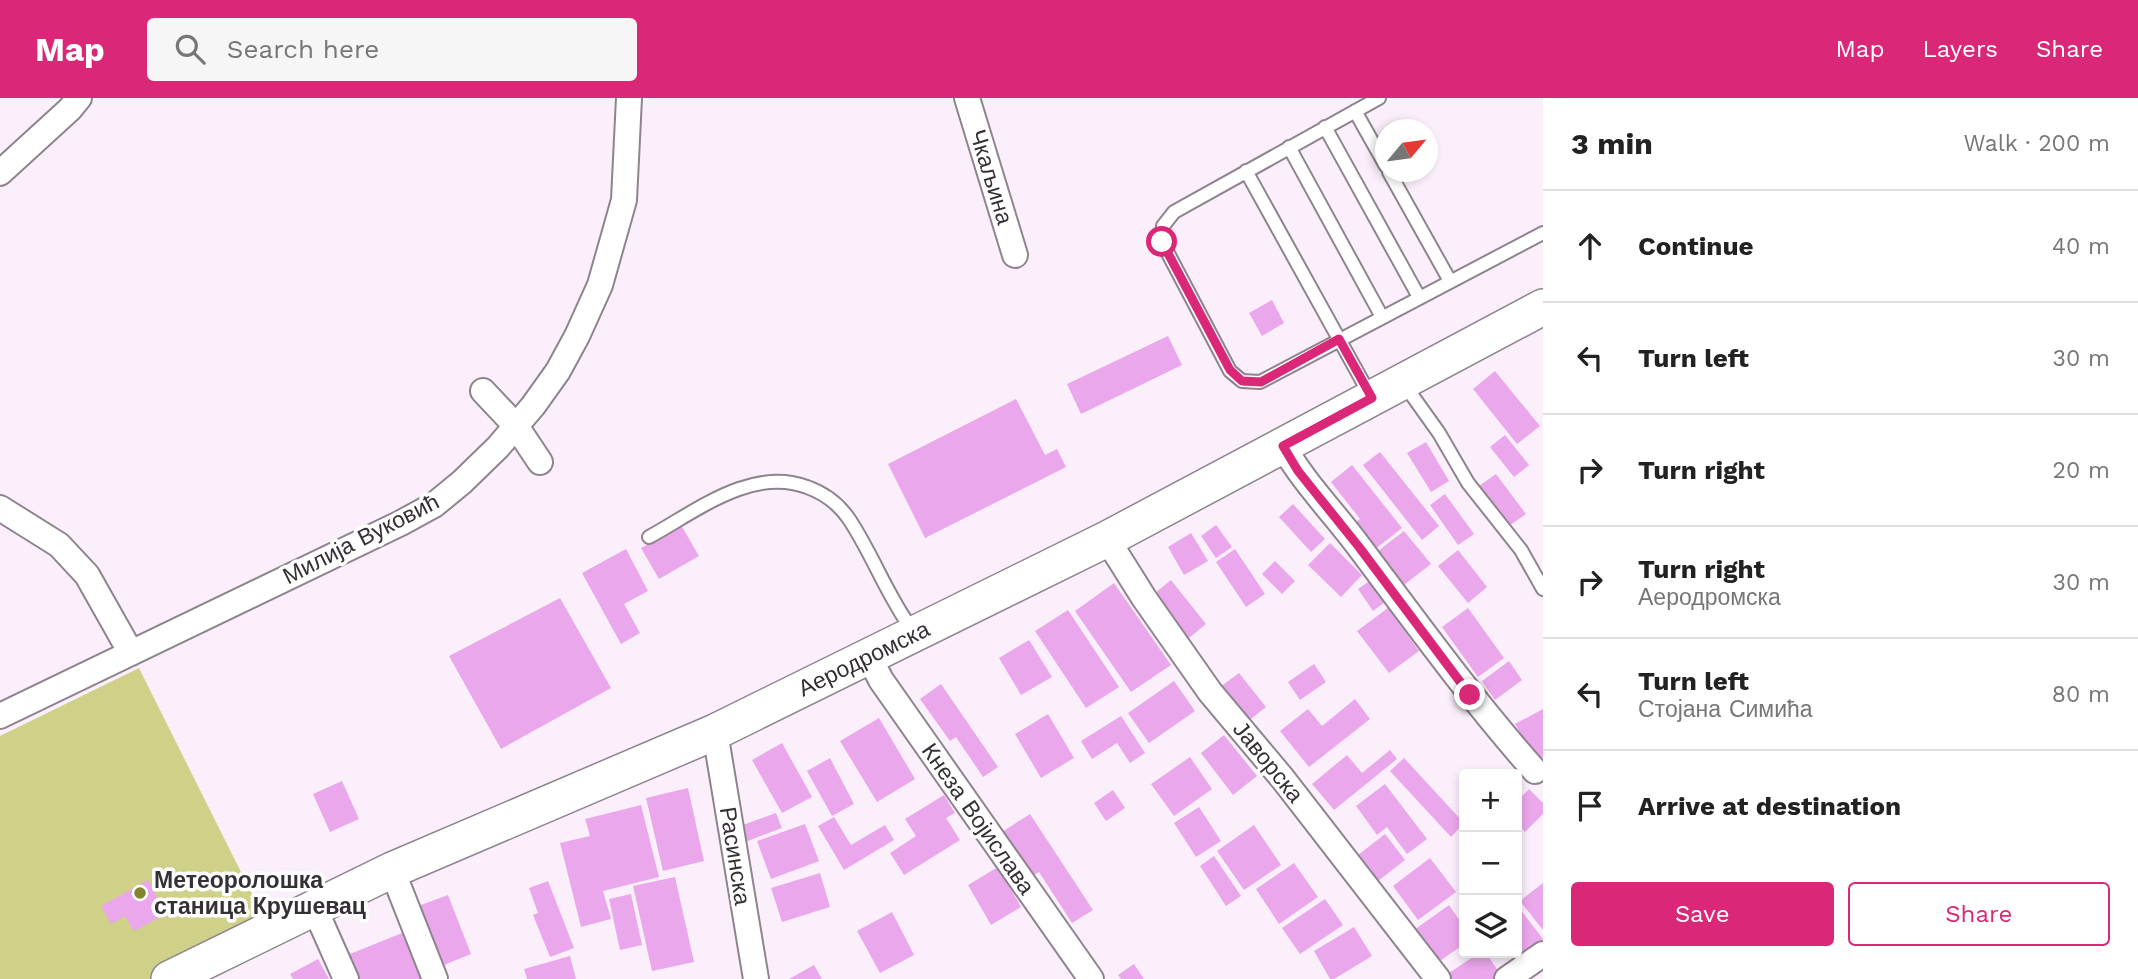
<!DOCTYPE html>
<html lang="en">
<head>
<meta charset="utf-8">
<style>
  :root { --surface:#fff; --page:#f6f6f6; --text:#222; --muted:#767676; --line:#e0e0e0; --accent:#db2777 }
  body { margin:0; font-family:"Work Sans",sans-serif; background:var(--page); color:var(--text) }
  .controls { position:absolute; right:21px; bottom:21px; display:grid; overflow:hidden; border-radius:7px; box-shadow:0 4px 10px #0003 }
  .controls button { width:63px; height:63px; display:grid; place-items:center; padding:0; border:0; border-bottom:2px solid var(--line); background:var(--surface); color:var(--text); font:35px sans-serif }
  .compass { position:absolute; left:1375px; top:21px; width:63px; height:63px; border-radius:50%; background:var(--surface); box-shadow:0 4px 10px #0003; rotate:61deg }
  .stop { position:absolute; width:21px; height:21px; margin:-16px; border:5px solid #db2777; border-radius:50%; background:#fff }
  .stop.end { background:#db2777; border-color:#fff; box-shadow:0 2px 7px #0008 }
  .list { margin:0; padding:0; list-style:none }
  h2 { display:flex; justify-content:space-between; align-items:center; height:91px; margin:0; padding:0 28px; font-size:30px }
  h2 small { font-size:23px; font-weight:400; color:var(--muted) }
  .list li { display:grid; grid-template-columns:46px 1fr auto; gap:21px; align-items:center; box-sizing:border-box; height:112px; padding:0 28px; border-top:2px solid var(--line) }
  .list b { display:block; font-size:26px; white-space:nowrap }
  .list p { margin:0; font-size:23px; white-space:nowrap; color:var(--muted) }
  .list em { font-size:23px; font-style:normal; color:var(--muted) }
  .actions { display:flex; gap:14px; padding:21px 28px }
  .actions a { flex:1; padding:16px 0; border:2px solid var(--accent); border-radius:7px; text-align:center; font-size:24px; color:var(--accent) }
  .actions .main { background:var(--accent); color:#fff }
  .icon { flex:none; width:38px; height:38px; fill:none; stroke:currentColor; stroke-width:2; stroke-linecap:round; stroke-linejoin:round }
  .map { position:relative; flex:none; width:1543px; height:881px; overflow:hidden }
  header { display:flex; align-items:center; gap:42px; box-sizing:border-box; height:98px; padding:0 35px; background:var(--accent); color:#fff }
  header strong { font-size:33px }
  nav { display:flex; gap:38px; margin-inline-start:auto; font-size:24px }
  .search { width:490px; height:63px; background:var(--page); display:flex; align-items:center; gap:18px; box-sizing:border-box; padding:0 24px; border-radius:7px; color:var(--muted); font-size:26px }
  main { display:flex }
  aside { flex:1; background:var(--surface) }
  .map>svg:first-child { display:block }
</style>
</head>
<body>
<header>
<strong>Map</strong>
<div class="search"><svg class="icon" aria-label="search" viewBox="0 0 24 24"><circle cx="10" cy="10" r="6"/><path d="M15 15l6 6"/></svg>Search here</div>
<nav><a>Map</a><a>Layers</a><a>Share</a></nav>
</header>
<main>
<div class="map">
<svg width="1543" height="881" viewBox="0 0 1543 881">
  <rect width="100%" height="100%" fill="#fbeffb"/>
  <path fill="#cfd189" d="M139 570 278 848 184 881H0V638Z"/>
  <path fill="#eba7eb" d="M1272 202 1284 225 1262 238 1249 215Z
    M1168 238 1182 267 1081 316 1067 286Z
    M1495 273 1540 328 1517 346 1473 291Z
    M1016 301 1045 357 1057 351 1066 369 925 440 888 366Z
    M1505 337 1529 367 1514 379 1490 349Z
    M1426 344 1449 383 1431 394 1407 355Z
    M1380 354 1439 428 1422 442 1363 367Z
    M1352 367 1402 430 1369 456 1348 430 1360 421 1331 384Z
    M1496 376 1526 416 1506 430 1476 390Z
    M1445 396 1474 436 1458 447 1430 407Z
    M1293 406 1325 441 1311 454 1279 419Z
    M681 427 699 458 659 481 641 450Z
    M1216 427 1232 449 1216 460 1201 438Z
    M1404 433 1431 466 1404 487 1378 453Z
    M1191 435 1208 463 1184 477 1168 449Z
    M1330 445 1362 477 1341 499 1308 467Z
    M626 451 648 493 624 506 640 535 621 546 582 475Z
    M1235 451 1265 496 1246 509 1216 464Z
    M1458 452 1487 489 1468 505 1438 468Z
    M1275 463 1295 483 1282 496 1262 476Z
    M1171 482 1206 526 1184 544 1149 500Z
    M1371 482 1385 504 1373 513 1358 491Z
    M1114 485 1171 567 1131 594 1075 513Z
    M560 500 611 590 501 651 449 558Z
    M1388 510 1419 553 1389 575 1357 533Z
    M1468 510 1504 560 1478 579 1442 529Z
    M1068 512 1119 589 1086 610 1035 533Z
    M1029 542 1052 579 1021 597 999 560Z
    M1509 563 1522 582 1495 602 1482 583Z
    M1314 566 1326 584 1300 602 1288 584Z
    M1239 575 1266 609 1247 624 1220 589Z
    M1174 583 1195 613 1149 645 1128 615Z
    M941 586 998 669 983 679 956 639 950 643 920 601Z
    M1355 601 1370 621 1309 669 1280 633 1308 611 1322 628Z
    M1543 611V660L1537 663 1515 626Z
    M1048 616 1074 660 1041 680 1015 636Z
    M1121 618 1145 655 1130 665 1117 645 1092 661 1081 643Z
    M879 620 915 681 877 704 840 643Z
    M1224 637 1257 678 1233 697 1201 655Z
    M782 645 812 699 782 715 752 662Z
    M1390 652 1397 661 1334 712 1312 686 1347 657 1362 675Z
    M1190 659 1212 691 1174 718 1151 686Z
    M830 660 854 706 832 718 807 673Z
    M1404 660 1464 725 1451 739 1390 673Z
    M342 683 359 721 330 734 313 696Z
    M1385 686 1427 741 1407 756 1387 729 1377 737 1356 708Z
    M688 690 704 763 663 773 646 700Z
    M1529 691 1543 705V716L1525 734 1517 726V703Z
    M1113 692 1125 710 1106 723 1094 705Z
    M944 697 955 715 946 720 960 742 904 777 890 755 916 738 905 721Z
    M641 707 659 779 603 793 611 821 581 829 560 745 590 738 585 721Z
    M1199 709 1221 743 1196 759 1174 725Z
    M776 715 782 730 745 744 740 728Z
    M1030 716 1093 812 1072 825 1039 774 1028 781 999 736Z
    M834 719 851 747 885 727 894 742 844 772 818 728Z
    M805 726 819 763 771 781 757 743Z
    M1254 727 1281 767 1244 792 1217 753Z
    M1385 736 1405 762 1378 783 1358 757Z
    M1214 758 1241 798 1226 808 1200 768Z
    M1430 760 1456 794 1418 822 1393 788Z
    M1294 765 1318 799 1279 826 1256 791Z
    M998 769 1021 809 991 827 968 787Z
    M820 775 830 809 782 824 771 790Z
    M675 779 694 864 652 873 633 788Z
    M148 782 166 816 134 833 125 818 111 826 101 808Z
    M548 783 574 850 550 859 533 817 538 815 529 790Z
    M1543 785V832L1520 803Z
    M631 796 642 847 620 852 609 801Z
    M448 797 471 856 434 871 410 811Z
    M1325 801 1343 827 1300 856 1282 830Z
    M1449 807 1462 826 1464 825V846L1437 865 1414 832Z
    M1517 807 1543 841 1523 856 1517 848Z
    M892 814 914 857 880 875 857 833Z
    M1354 829 1372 858 1334 881H1330L1314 853Z
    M402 835 423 881H350L340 860Z
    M1479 855H1486L1501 877 1495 881H1448L1446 877Z
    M570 858 576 881H527L524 871Z
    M318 861 329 881H293L290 876Z
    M1134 866 1144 881H1121L1118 877Z
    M814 867 822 881H789Z"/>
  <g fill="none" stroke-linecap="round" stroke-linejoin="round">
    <g stroke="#8e848e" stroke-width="16">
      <path id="lane" d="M1379 0 1174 114 1163 128 1162 144 1230 273 1242 283 1260 284 1543 135
        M1355 13 1386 68
        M1325 29 1419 199
        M1289 49 1382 219
        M1246 73 1370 297
        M1389 74 1450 183
        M1404 286 1439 335 1468 385 1521 452 1543 491
        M649 439C695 414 752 368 807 389 824 395 838 405 849 421 873 457 887 498 913 533"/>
    </g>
    <g stroke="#8e848e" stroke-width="28">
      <path id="street" d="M967 0 1015 157
        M0 75 70 11 79 0
        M483 293 516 328 540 364
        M1283 348C1304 385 1335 416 1360 450 1417 526 1472 602 1535 673
        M0 410 59 447 87 477 131 555
        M1107 441 1144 500 1210 594 1283 681 1438 881
        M869 559 881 582 1091 881
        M0 618 401 425 434 407 462 384 498 349 533 308 558 273 577 238 600 187 624 102 629 0
        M715 634 756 881
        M392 772 435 881
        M314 809 346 881
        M1507 881 1543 856"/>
    </g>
    <g stroke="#8e848e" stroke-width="38">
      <path id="secondary" d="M169 881 392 772 715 634 1107 441 1543 209"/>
    </g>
    <use href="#lane" stroke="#fff" stroke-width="12"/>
    <use href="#street" stroke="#fff" stroke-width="24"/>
    <use href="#secondary" stroke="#fff" stroke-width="35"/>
  </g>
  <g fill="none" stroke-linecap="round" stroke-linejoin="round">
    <path stroke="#db2777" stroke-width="9" d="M1162 144 1230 272 1242 283 1261 284 1339 241 1372 300 1283 348 1298 373 1359 449 1470 597"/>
  </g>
  <circle fill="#83842e" stroke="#fff" stroke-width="2.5" cx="140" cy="795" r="7"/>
  <g text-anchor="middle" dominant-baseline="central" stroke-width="7" stroke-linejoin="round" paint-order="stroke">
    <g font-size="23" fill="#353035" stroke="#fff">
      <text transform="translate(991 79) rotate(73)">Чкаљина</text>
      <text transform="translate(361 441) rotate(-27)">Милија Вуковић</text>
      <text transform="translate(864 561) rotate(-26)">Аеродромска</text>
      <text transform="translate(1268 664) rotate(51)">Јаворска</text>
      <text transform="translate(978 721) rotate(55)">Кнеза Војислава</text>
      <text transform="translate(735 758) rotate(81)">Расинска</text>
    </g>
    <g font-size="23" font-weight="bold" fill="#353035" stroke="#fff" text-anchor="start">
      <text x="154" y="782">Метеоролошка<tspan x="154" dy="26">станица Крушевац</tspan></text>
    </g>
  </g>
</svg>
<div class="controls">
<button>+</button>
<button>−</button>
<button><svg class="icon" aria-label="layers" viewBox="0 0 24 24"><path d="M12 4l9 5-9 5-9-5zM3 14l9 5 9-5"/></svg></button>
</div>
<svg class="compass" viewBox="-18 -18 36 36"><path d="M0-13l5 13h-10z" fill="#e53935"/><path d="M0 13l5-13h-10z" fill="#767676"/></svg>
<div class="stop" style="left:1162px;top:144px"></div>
<div class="stop end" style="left:1470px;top:597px"></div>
</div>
<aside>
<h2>3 min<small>Walk · 200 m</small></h2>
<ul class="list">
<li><svg class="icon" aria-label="ahead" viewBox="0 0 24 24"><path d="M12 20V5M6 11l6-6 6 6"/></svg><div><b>Continue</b></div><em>40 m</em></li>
<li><svg class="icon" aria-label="left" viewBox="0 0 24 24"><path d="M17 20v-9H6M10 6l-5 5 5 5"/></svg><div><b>Turn left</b></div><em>30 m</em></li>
<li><svg class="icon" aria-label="right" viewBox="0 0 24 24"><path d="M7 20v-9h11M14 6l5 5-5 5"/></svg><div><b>Turn right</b></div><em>20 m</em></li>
<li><svg class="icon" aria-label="right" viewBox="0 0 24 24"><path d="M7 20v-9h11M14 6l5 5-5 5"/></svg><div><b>Turn right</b><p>Аеродромска</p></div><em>30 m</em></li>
<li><svg class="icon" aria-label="left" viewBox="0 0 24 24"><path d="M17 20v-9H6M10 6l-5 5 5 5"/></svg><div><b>Turn left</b><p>Стојана Симића</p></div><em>80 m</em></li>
<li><svg class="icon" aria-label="arrive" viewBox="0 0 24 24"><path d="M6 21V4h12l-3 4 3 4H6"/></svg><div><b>Arrive at destination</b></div></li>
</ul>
<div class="actions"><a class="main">Save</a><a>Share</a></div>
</aside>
</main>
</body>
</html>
